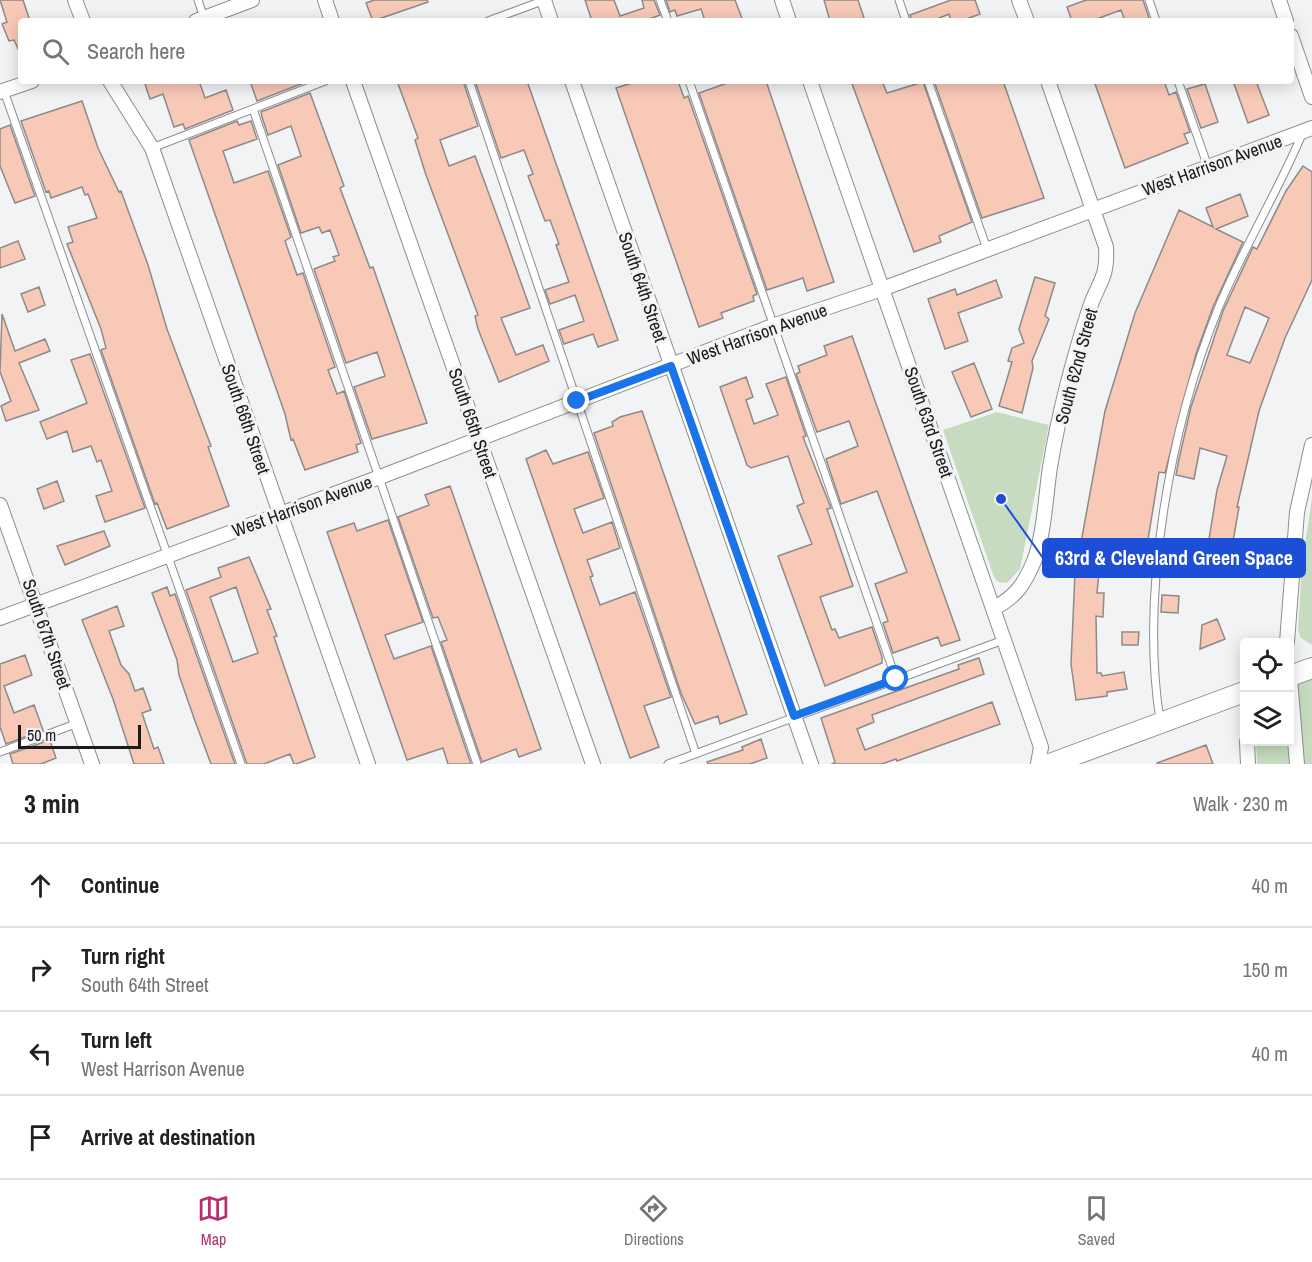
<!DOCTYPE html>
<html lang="en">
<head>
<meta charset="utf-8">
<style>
  :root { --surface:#fff; --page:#f2f2f2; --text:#202124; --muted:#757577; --line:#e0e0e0; --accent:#b72f6f }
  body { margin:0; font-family:"Archivo Narrow",sans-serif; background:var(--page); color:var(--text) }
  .controls { position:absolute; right:18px; bottom:18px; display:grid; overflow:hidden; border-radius:6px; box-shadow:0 3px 15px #0003 }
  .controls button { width:54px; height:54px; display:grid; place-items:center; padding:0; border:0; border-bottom:2px solid var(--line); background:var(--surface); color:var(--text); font:30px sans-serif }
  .scale { position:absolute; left:18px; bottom:15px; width:123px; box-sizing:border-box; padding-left:6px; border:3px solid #1b1b1c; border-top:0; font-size:16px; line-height:21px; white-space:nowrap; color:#1b1b1c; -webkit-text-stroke:4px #f2f3f5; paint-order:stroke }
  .stop { position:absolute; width:18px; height:18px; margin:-14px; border:4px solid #1a73e8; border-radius:50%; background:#fff }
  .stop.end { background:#1a73e8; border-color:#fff; box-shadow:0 2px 6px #0008 }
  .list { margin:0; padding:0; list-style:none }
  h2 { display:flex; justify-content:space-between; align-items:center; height:78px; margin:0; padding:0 24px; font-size:26px }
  h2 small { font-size:20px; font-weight:400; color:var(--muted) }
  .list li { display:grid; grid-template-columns:39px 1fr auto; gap:18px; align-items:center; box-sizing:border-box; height:84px; padding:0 24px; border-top:2px solid var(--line) }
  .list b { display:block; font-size:22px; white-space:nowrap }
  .list p { margin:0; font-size:20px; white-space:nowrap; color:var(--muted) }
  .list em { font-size:20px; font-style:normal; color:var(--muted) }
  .icon { flex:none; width:33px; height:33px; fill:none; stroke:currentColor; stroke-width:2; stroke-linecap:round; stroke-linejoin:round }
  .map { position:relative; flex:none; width:1312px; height:764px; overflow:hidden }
  .search { position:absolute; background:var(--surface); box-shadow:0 3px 15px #0003; left:18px; right:18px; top:18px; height:66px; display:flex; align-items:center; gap:15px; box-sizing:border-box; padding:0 21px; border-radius:6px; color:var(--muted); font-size:22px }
  .sheet { height:414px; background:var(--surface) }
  nav { display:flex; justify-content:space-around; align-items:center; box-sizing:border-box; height:84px; border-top:2px solid var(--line); background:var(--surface); font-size:16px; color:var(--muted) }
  nav a { display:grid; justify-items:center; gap:3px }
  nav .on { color:var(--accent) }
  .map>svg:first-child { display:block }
</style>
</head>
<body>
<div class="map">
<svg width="1312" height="764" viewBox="0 0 1312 764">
  <rect width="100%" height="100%" fill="#f2f3f5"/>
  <path fill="#c6dbbf" d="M997 412 1049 425 1020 569 1007 583 998 582 994 577 943 430Z
    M1312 498V645L1301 638 1298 631 1302 564Z
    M1312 679V764H1257L1256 742H1290V687Z"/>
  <path fill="#f9c9b8" stroke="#8d8a8a" stroke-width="1.5" fill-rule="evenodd" d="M0 0H23L30 21H21V55L14 40 9 41 2 24 7 22Z
    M374 0H427L428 2 373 21 366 3Z
    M585 0H614L620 16 644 8 642 0H654L660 15 644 21H592Z
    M666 0H735L743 21H705L701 9 677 16 675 10 670 12Z
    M824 0H858L865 21H830Z
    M951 0H975L980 14 961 21H951L949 14 932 21H912L910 15Z
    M1086 0H1143L1150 21H1125L1121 10 1091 21H1072L1067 7Z
    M144 81H199L205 98 226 90 233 110 185 129 183 124 174 127 163 94 150 99Z
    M250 81H306V82L257 101Z
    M397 81H463L478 126 440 140 449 166 475 156 504 235 530 308 501 318 516 355 543 345 549 361 499 382 478 329 475 316 478 315 426 175 415 140 418 138Z
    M475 81H527L618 340 598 347 593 334 564 344 559 330 584 321 575 295 550 304 545 290 569 282 556 245 559 244 550 220 545 221 528 176 533 174 524 150 501 158Z
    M638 81H678L684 98 688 96 757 294 753 296 754 301 721 313 723 318 699 327 616 88Z
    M733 81H766L834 282 807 291 803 278 767 290 699 93Z
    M851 81H882L887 93 923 82 972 222 939 236 941 242 914 252Z
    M934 81H1003L1044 198 982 218Z
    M1094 81H1164L1169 95 1176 92 1190 132 1184 134 1188 143 1125 168Z
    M1233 81H1256L1269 115 1248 123Z
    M1205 84 1218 122 1201 128 1187 89Z
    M310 93 344 186 340 188 370 268 373 267 427 423 372 439 354 387 385 376 377 352 346 363 314 269 335 261 333 257 339 255 330 230 322 233 319 227 301 233 278 165 301 156 291 126 268 135 262 117 261 112Z
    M82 101 98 148 119 192 121 191 148 265 167 329 211 446 208 447 229 506 167 529 157 503 155 504 101 350 106 348 101 329 67 244 73 242 68 227 97 218 88 194 85 195 82 187 51 198 49 191 46 192 21 121Z
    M237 121 239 125 251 121 257 139 223 151 234 183 268 171 291 237 285 241 297 275 303 273 335 367 328 370 337 394 344 391 361 443 356 445 358 452 305 470 293 439 291 440 285 414 189 140Z
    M10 125 35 196 15 203 0 166V129Z
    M1303 166 1312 172V280L1285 338 1259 411 1237 507H1239L1227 576 1206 574 1207 563 1203 562 1206 539H1209L1217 490 1227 456 1200 448 1194 479 1176 475 1179 459 1191 407 1223 311 1253 247 1257 249 1286 191ZM1245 307 1269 318 1250 363 1227 355Z
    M1240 194 1248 216 1216 229 1243 242 1213 307 1196 354 1165 473 1159 472 1146 552H1153L1151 568 1136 567 1132 557 1129 558 1130 546 1102 542 1097 593H1104L1103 617 1096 616 1097 673H1101L1102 676 1124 672 1127 689 1107 692V696L1076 700 1071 664 1076 550 1080 548 1105 411 1135 313 1179 210 1213 227 1206 208Z
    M18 241 25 259 0 268V248Z
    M1035 277 1055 283 1045 316 1049 319 1032 361 1033 368 1022 413 999 406 1012 362 1008 361 1012 348 1024 343 1019 329Z
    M996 280 1002 297 958 313 968 341 945 349 928 299 955 289 957 295Z
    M39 287 45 305 28 312 21 294Z
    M2 314 15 351 45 339 50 351 19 363 39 410 6 421 1 406 11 401 0 372Z
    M852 336 960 640 941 646 938 637 893 653 883 623 888 621 875 584 907 572 877 491 841 504 826 459 858 446 849 421 817 432 796 374 800 372 798 366 827 355 824 346Z
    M90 354 145 508 105 522 96 496 112 491 101 460 97 462 91 446 73 452 67 431 47 439 40 422 87 403 71 360Z
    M974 363 992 409 971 417 952 372Z
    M746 377 753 397 746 400 754 424 778 415 766 384 786 377 806 436 803 437 831 508 827 509 853 586 820 597 832 630 835 629 839 638 872 627 882 657V663L825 686 778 556 812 544 797 506 804 503 788 456 751 468 747 465 720 387Z
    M642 411 747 714 720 724 718 716 695 724 681 693 594 433 613 426 612 422 620 417Z
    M546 450 553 464 588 452 604 498 574 509 583 533 612 522 620 548 587 560 593 576 590 577 600 605 635 592 671 697 644 706 659 747 630 758 526 459Z
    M57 481 64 501 44 509 37 489Z
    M450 486 541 749 519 757 516 749 482 762 441 642 447 640 438 617 433 618 398 517 429 505 425 495Z
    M388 520 423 622 385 635 394 659 431 646 471 764H448L443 748 407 760 327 532 354 523 357 531Z
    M104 531 110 546 65 565 57 546Z
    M249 557 271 609 267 610 277 636 274 637 315 757 296 764H294L290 754 264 764H247L186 590 221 577 218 568ZM236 587 258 653 233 662 210 597Z
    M167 587 170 596 175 594 235 764H211L195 721 179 675 177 660 152 593Z
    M1162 595 1179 596 1178 613 1161 612Z
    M117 606 124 626 109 631 121 665 129 674 135 691 143 688 151 710 142 713 154 749 158 747 164 764H134L113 699 82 620Z
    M1217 619 1225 639 1200 649 1202 625Z
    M1122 632H1139L1138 645H1122Z
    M25 655 32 675 4 686 14 713 34 705 43 730 6 744 0 727V664Z
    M979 658 984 674 872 715 874 722 857 729 865 750 992 702 1000 724 897 761 896 759 882 764H832L835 762 821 718 959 669 958 665Z
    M761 739 767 758 750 764H708L707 762 743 750 742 747Z
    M47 741H50L56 758 41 764H13L10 754Z
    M1206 745 1213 764H1157V763Z"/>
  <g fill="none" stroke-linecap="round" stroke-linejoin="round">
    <g stroke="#8c8d8f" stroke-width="9">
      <path id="lane" d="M198 0 204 18
        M660 0 668 21
        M899 0 906 21
        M1149 0 1156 21
        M488 21 545 0
        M469 81 696 754
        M689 81 896 679
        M928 81 987 249
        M1178 81 1208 167
        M4 91 241 764
        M253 109 477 764
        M152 148 325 81
        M1160 720C1140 593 1170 428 1218 309 1243 248 1278 192 1303 132
        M0 752 78 723
        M668 764 1006 639"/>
    </g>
    <g stroke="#8c8d8f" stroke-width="16">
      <path id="street" d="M75 0 83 21
        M325 0 332 21
        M544 0 551 21
        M782 0 789 21
        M1019 0 1027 21
        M1279 0 1286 21
        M196 21 252 0
        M1291 36 1312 97
        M110 81 152 148 368 764
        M353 81 593 764
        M572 81 811 764
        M810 81 1041 747 1038 764
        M0 92 32 81
        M0 505 92 764
        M994 608C1016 597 1025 583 1034 561 1044 537 1046 493 1050 467 1059 413 1073 359 1090 307 1099 281 1108 278 1106 247L1048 81
        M0 618 380 477 775 325 882 289 1312 128
        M1287 642 1297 512 1312 445
        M1290 679 1297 764
        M1247 742 1248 764"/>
    </g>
    <g stroke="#8c8d8f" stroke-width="22">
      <path id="secondary" d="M1290 676 1312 668
        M1050 764 1244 692"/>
    </g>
    <use href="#lane" stroke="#fff" stroke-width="7"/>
    <use href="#street" stroke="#fff" stroke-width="14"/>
    <use href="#secondary" stroke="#fff" stroke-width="20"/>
  </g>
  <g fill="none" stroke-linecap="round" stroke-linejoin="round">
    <path stroke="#1a73e8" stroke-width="8" d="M577 401 671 366 794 716 896 679"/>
  </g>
  <g text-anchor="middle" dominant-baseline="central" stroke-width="6" stroke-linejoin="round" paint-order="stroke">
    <g font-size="18" fill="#1b1b1c" stroke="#f2f3f5">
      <text transform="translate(1212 165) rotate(-20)">West Harrison Avenue</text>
      <text transform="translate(643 287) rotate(71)">South 64th Street</text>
      <text transform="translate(757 334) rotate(-20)">West Harrison Avenue</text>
      <text transform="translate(1076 366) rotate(-75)">South 62nd Street</text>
      <text transform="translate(246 419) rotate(71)">South 66th Street</text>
      <text transform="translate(929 422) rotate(71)">South 63rd Street</text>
      <text transform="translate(473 423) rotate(71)">South 65th Street</text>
      <text transform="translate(302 506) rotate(-20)">West Harrison Avenue</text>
      <text transform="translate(47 634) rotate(71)">South 67th Street</text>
    </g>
  </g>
  <path fill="none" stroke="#1d4ed8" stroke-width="2" d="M1001 499L1043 558"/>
  <circle fill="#1d4ed8" stroke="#f2f3f5" stroke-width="2" cx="1001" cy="499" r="6"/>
  <rect fill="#1d4ed8" stroke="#1d4ed8" stroke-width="2" x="1043" y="539" width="262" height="38" rx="6"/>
  <g font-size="20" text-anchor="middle" font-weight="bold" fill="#fff">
    <text x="1174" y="565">63rd &amp; Cleveland Green Space</text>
  </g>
</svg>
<div class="controls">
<button><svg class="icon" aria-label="locate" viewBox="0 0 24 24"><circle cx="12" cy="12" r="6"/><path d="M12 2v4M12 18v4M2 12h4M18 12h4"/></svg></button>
<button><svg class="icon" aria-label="layers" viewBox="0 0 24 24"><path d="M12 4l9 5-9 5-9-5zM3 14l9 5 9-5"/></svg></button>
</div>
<div class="scale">50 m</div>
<div class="stop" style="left:896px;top:679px"></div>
<div class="stop end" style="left:577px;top:401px"></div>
<div class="search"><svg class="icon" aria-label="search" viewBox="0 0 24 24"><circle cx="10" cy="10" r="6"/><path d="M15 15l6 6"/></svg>Search here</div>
</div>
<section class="sheet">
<h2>3 min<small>Walk · 230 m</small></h2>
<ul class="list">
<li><svg class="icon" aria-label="ahead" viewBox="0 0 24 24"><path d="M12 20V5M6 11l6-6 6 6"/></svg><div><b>Continue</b></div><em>40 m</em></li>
<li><svg class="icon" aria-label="right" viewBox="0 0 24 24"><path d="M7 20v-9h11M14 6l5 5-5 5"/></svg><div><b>Turn right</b><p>South 64th Street</p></div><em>150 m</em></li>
<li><svg class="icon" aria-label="left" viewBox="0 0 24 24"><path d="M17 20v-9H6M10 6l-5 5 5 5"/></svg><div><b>Turn left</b><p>West Harrison Avenue</p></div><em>40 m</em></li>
<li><svg class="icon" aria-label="arrive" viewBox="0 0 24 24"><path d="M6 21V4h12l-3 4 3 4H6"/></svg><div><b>Arrive at destination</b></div></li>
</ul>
</section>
<nav>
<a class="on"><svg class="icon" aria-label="map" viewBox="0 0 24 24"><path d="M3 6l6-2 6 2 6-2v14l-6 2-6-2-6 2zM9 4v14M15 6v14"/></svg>Map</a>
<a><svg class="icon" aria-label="directions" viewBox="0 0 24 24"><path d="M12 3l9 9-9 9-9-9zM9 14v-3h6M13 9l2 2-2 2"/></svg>Directions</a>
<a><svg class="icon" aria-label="saved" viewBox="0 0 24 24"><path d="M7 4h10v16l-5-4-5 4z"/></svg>Saved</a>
</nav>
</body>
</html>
